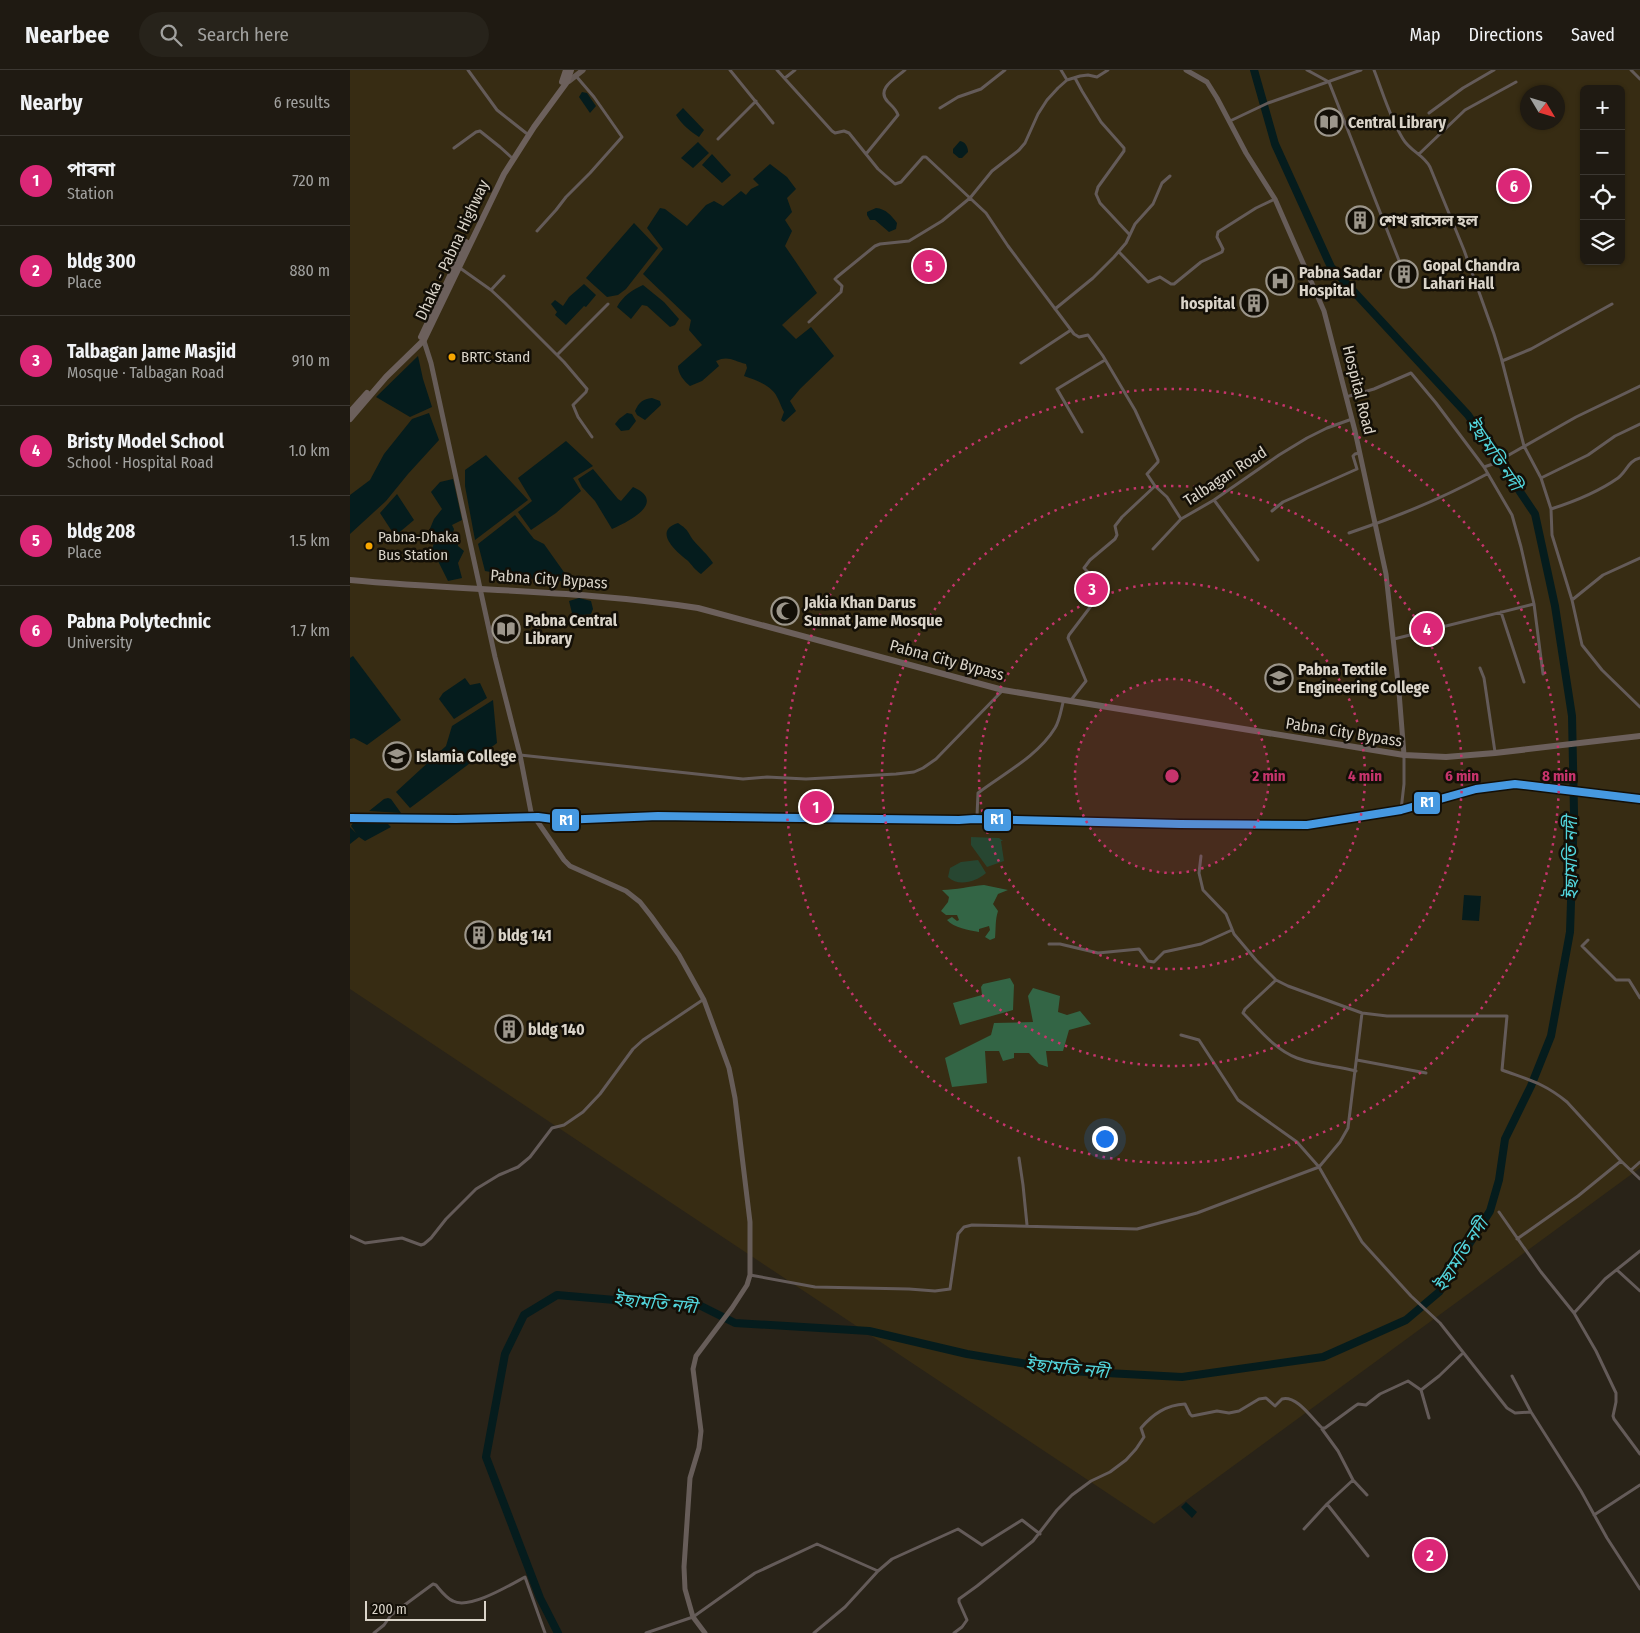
<!DOCTYPE html>
<html lang="en">
<head>
<meta charset="utf-8">
<style>
  :root { --surface:#1f1a12; --page:#27231b; --text:#f1f3f6; --muted:#a1a19f; --line:#3c3832; --accent:#db2777 }
  body { margin:0; font-family:"Fira Sans Condensed","Noto Sans Bengali",sans-serif; background:var(--page); color:var(--text) }
  .controls { position:absolute; right:15px; top:15px; display:grid; overflow:hidden; border-radius:8px; box-shadow:0 1px 4px #0004 }
  .controls button { width:45px; height:45px; display:grid; place-items:center; padding:0; border:0; border-bottom:1px solid var(--line); background:var(--surface); color:var(--text); font:25px sans-serif }
  .compass { position:absolute; left:1170px; top:15px; width:45px; height:45px; border-radius:50%; background:var(--surface); box-shadow:0 1px 4px #0004; rotate:128deg }
  .scale { position:absolute; left:15px; bottom:12px; width:121px; box-sizing:border-box; padding-left:5px; border:2px solid #dad4c9; border-top:0; font-size:14px; line-height:18px; white-space:nowrap; color:#dad4c9; -webkit-text-stroke:4px #130f07; paint-order:stroke }
  .you { position:absolute; left:754px; top:1068px; width:18px; height:18px; margin:-12px; border:4px solid #fff; border-radius:50%; background:#1a73e8; box-shadow:0 0 0 8px #1a73e833 }
  .badge { display:grid; place-items:center; width:32px; height:32px; border-radius:50%; background:var(--accent); color:#fff; font-size:16px; font-weight:700 }
  .pin { position:absolute; translate:-50% -50%; border:2px solid #fff; box-shadow:0 1px 5px #0006 }
  .list { margin:0; padding:0; list-style:none }
  h2 { display:flex; justify-content:space-between; align-items:center; height:65px; margin:0; padding:0 20px; font-size:21px }
  h2 small { font-size:16px; font-weight:400; color:var(--muted) }
  .list li { display:grid; grid-template-columns:32px 1fr auto; gap:15px; align-items:center; box-sizing:border-box; height:90px; padding:0 20px; border-top:1px solid var(--line) }
  .list b { display:block; font-size:19px; white-space:nowrap }
  .list p { margin:0; font-size:16px; white-space:nowrap; color:var(--muted) }
  .list em { font-size:16px; font-style:normal; color:var(--muted) }
  .icon { flex:none; width:28px; height:28px; fill:none; stroke:currentColor; stroke-width:2; stroke-linecap:round; stroke-linejoin:round }
  .map { position:relative; flex:none; width:1290px; height:1563px; overflow:hidden }
  header { display:flex; align-items:center; gap:30px; box-sizing:border-box; height:70px; padding:0 25px; background:var(--surface); border-bottom:1px solid var(--line) }
  header strong { font-size:24px }
  nav { display:flex; gap:28px; margin-inline-start:auto; font-size:18px }
  .search { width:350px; height:45px; background:var(--page); display:flex; align-items:center; gap:12px; box-sizing:border-box; padding:0 18px; border-radius:28px; color:var(--muted); font-size:19px }
  main { display:flex }
  aside { flex:1; background:var(--surface) }
  .map>svg:first-child { display:block }
</style>
</head>
<body>
<header>
<strong>Nearbee</strong>
<div class="search"><svg class="icon" aria-label="search" viewBox="0 0 24 24"><circle cx="10" cy="10" r="6"/><path d="M15 15l6 6"/></svg>Search here</div>
<nav><a>Map</a><a>Directions</a><a>Saved</a></nav>
</header>
<main>
<aside>
<h2>Nearby<small>6 results</small></h2>
<ul class="list">
<li><span class="badge">1</span><div><b>পাবনা</b><p>Station</p></div><em>720 m</em></li>
<li><span class="badge">2</span><div><b>bldg 300</b><p>Place</p></div><em>880 m</em></li>
<li><span class="badge">3</span><div><b>Talbagan Jame Masjid</b><p>Mosque · Talbagan Road</p></div><em>910 m</em></li>
<li><span class="badge">4</span><div><b>Bristy Model School</b><p>School · Hospital Road</p></div><em>1.0 km</em></li>
<li><span class="badge">5</span><div><b>bldg 208</b><p>Place</p></div><em>1.5 km</em></li>
<li><span class="badge">6</span><div><b>Pabna Polytechnic</b><p>University</p></div><em>1.7 km</em></li>
</ul>
</aside>
<div class="map">
<svg width="1290" height="1563" viewBox="0 0 1290 1563">
  <rect width="100%" height="100%" fill="#292318"/>
  <path fill="#372c13" fill-rule="evenodd" d="M0 0H1290V1098L804 1454 0 919ZM1234 19H1271V191H1234ZM1178 22H1208V52H1178Z"/>
  <path fill="#274631" d="M621 767 649 768 653 771H651L654 791 637 797 621 775Z
    M628 790 636 803C626 812 608 817 598 807L600 798 611 792Z"/>
  <path fill="#336545" d="M634 815 658 820 648 824 643 834 648 841C645 850 646 859 645 868L640 870 635 867 640 860 639 856 629 859V862C619 860 604 858 597 850L602 847 607 851 609 850 607 845H596L591 841 598 832 599 827 592 820C606 820 620 816 634 815Z
    M660 908 664 915 663 940 610 955 603 933 632 925 631 917 633 914Z
    M683 918 710 926 708 942 717 945 730 941 741 954 719 960 713 981H696L698 997 689 994 679 983H664V988L653 991 649 981H635L637 1013 602 1017 595 988 641 965 644 953 683 952 678 926Z"/>
  <path fill="#051c1d" d="M232 22 237 23 246 36 240 43 229 27Z
    M333 38 354 60 349 67C340 61 332 55 326 45Z
    M610 71C615 72 618 76 618 82L612 88H609L603 83V79Z
    M348 72 359 83 343 98 331 88Z
    M362 84 381 105 372 113 352 95Z
    M420 94 437 107 446 119 437 128 442 142 435 150 442 161 435 176 467 223 432 255 446 269 461 257 484 286 450 319 440 331 446 341 434 352 431 350 434 342C431 337 430 332 427 327 422 316 406 310 394 306L397 298 396 294C384 291 378 285 366 291L369 296 352 311 340 316C334 311 328 304 328 296L352 275 339 260 341 250 293 204 313 179 297 158 310 138 315 139 337 156 356 135 364 131 373 136 391 121 396 125 401 119 409 115 403 109Z
    M526 138C536 139 541 145 547 153L546 159 539 162 525 150H520L517 145V142Z
    M284 153 308 178 276 219 268 225 257 227 236 208Z
    M234 214 246 225 236 237 234 236 216 255 205 245 207 242 201 234 205 230 213 236 219 227Z
    M293 215 314 232 329 249 325 255 320 257 297 236 292 235 281 249 267 237C273 226 282 220 293 215Z
    M68 286 73 309 82 337 60 347 26 327Z
    M302 328 310 331 311 335 295 350 287 345 285 341C289 332 293 329 302 328Z
    M79 343 89 370 58 404 36 431 0 464V425L20 410 34 384 62 349Z
    M277 343 282 344 286 351 279 360 271 361 265 354 269 349Z
    M216 371 243 396 223 408 231 421 206 443 181 460 168 442 182 431 168 408Z
    M136 385 178 430 125 470 115 416V400Z
    M243 399 268 429 271 431 283 417C317 432 280 451 262 459L245 431 232 417 228 409Z
    M103 409 112 450 102 455 104 459 102 468 108 472V476L114 481 108 493 112 508 98 511 82 479 85 470 79 461 84 449 92 439 81 422 90 412Z
    M47 424 64 450 45 466 30 443Z
    M165 445 184 469 194 474 221 512 174 508 135 501 128 474Z
    M328 453C340 461 337 462 344 471 350 478 358 485 363 493L351 504C345 500 342 495 337 490 327 482 302 461 328 453Z
    M229 528 241 531 243 539 241 544 225 546 222 543 219 531Z
    M3 586 51 650 17 675 4 668 0 669V588Z
    M115 608 120 615 130 613 137 628 104 649 89 629 93 623Z
    M143 630 147 673 60 738 46 722 96 676 102 656Z
    M38 728 41 729 51 743 19 741 34 729Z
    M3 753 38 754 41 757 15 771 9 767 0 774V757L6 763 1 756Z
    M1114 825 1131 826 1129 851 1112 850Z
    M836 1432 847 1442 842 1448 831 1437Z"/>
  <g fill="none" stroke-linecap="round" stroke-linejoin="round">
    <path stroke="#051c1d" stroke-width="8" d="M208 1563 190 1528 136 1387 155 1284 174 1245 207 1225 288 1232 345 1233 385 1253 519 1261 617 1284 719 1301 832 1307 973 1287 1056 1250 1089 1222 1140 1141 1149 1110 1155 1069 1181 1016 1201 966 1220 862 1224 743 1222 646 1205 536 1185 444 1118 345 981 197 925 74 904 0"/>
    <path stroke="#645b59" stroke-width="3" d="M118 0 147 40 176 63
      M380 0 423 53
      M427 0 482 61 485 63 494 61 499 63 528 99 545 114 551 112 573 87H576L636 143 658 176 724 264 729 267 738 265 753 286 785 340 808 390V392L797 404 805 416
      M711 0 717 10
      M957 0 979 12 1050 193
      M1024 0C1033 23 1040 48 1053 69 1060 81 1074 85 1080 97L1114 180 1144 264 1151 287 1174 376 1191 408 1201 439 1202 465 1222 530 1232 575 1252 600 1290 637
      M1281 0 1290 9
      M435 8 445 0
      M725 8 732 21 751 52 774 78V81L748 117 746 124 750 133 779 164
      M590 38 608 27 631 19 655 0
      M1079 43 1113 18 1144 0
      M880 51 918 33 1011 0
      M368 69 406 31
      M104 78 126 62 130 61 150 77 161 87
      M516 84 548 45C546 39 542 36 538 32 525 19 546 8 555 0
      M1069 84 1115 40 1166 12
      M187 161 206 140 216 127 240 103 272 67 244 27 226 6
      M769 182 798 212 810 207 821 214H824L851 192 872 182 873 179 867 167 868 162 906 138 925 129
      M110 198 141 220 155 233 214 292 237 319 236 322 223 335 228 347 242 367
      M141 220 154 206
      M705 239 743 208 764 187 776 173 785 154 803 134 812 113 820 106
      M459 252 491 222 492 216 485 209 487 207 525 176 530 174 559 171 592 151 620 128 642 101 669 80 675 73 688 44 697 30 708 18 717 10 730 6 738 5 747 7 758 0
      M207 285 258 234
      M1152 291 1181 279 1262 234
      M671 293 721 260
      M996 327 1024 319 1061 303 1086 333 1134 397 1162 445 1171 477 1184 534 1193 604
      M732 362 707 319 755 290
      M1134 397 1143 394 1226 347 1290 316
      M1191 408 1238 385 1265 366 1290 354
      M864 430 908 490
      M1201 439C1223 432 1248 422 1268 408 1277 401 1278 391 1290 388
      M922 441 933 432 1007 399 1003 386 1005 384 1009 383
      M999 463C1047 447 1093 428 1137 404
      M803 479 831 449
      M1222 530 1253 505 1290 488
      M1151 542 1174 612
      M1044 569 1184 534
      M1130 598 1134 608 1145 682
      M721 630 736 611 718 568 719 565 754 519 734 498 740 490 765 469 767 465 765 456 772 447 805 416 817 427 831 449 864 430 929 385 957 368 977 358 1002 349
      M170 685 393 709 417 707 456 709 546 704 564 702 573 698 586 689 653 620
      M1051 740 1054 714V685
      M627 746 628 723C653 704 688 686 705 658 710 650 711 639 714 629
      M851 786 849 803 853 820 876 844 884 864 906 890 926 910 938 916 1012 943 1037 946H1157L1152 1000C1179 1010 1194 1013 1217 1032L1271 1091 1290 1109
      M1238 870 1232 876 1266 910H1279L1290 928
      M699 874H710L748 883 789 879 798 891 804 892 814 882 851 874 882 860
      M926 910 895 939 893 943C909 959 925 980 947 988 966 995 987 996 1006 1001
      M831 965 849 970 888 1030 947 1072 969 1097 1012 1172 1061 1226 1090 1253 1157 1338 1165 1343 1181 1342
      M1007 990 1076 1003
      M669 1088 673 1115 677 1155
      M1281 1100 1290 1092
      M1149 1142 1191 1202 1224 1243 1246 1281 1266 1323V1332L1263 1346 1264 1349 1290 1384
      M0 1166 15 1173 52 1168 71 1175 74 1174 81 1168 96 1149 126 1119 149 1105 168 1097 180 1087 202 1058 214 1055 233 1042 250 1024 283 979 293 970 354 929
      M1167 1169 1228 1126 1271 1091
      M1267 1200 1290 1221
      M400 1205 465 1217 559 1219 585 1221 600 1219 608 1164 614 1157 622 1155 787 1159 847 1143 969 1097 990 1072 998 1058 1012 943
      M1224 1243 1255 1209 1290 1181
      M1162 1306 1181 1342 1231 1421 1257 1468 1290 1519
      M1079 1348 1071 1320 1089 1306 1113 1283
      M972 1359 988 1381 1003 1410 1017 1425
      M977 1434 1018 1486
      M1244 1445 1290 1415
      M954 1459 977 1434 1003 1410
      M24 1563 34 1555 41 1545 83 1514 86 1515C91 1521 96 1528 103 1531 119 1540 160 1515 175 1507L195 1563
      M296 1563 343 1547 405 1503 467 1474 528 1501
      M464 1563 495 1537 528 1501 542 1489 608 1459 632 1475 672 1450 690 1464
      M604 1563 612 1557 617 1550 609 1532V1529L627 1516 683 1471 707 1440 722 1425 741 1411 760 1402 776 1390 786 1379 794 1367 791 1358C803 1344 816 1335 835 1334L840 1344 842 1346 867 1341 879 1343 889 1341 909 1329 916 1328 925 1336 932 1329C947 1325 962 1349 972 1358H975L1005 1336 1008 1334 1016 1335 1030 1324 1058 1311 1071 1320"/>
    <path stroke="#675d59" stroke-width="5" d="M836 0 857 12 867 28 896 83 925 129 974 241 1005 361 1036 504 1049 622 1054 685
      M73 268 81 293 145 587 170 685 181 742 214 790 220 796 276 821 290 832 301 846 329 885 354 930 379 998 385 1028 400 1152V1205L397 1215 382 1238 346 1286 343 1299 351 1361 349 1378 340 1408 334 1497 335 1519 343 1547 355 1563"/>
    <path stroke="#655a55" stroke-width="5.5" d="M214 11H219L233 0"/>
    <path stroke="#6c605c" stroke-width="6" d="M212 12 216 0
      M71 267 116 172
      M0 342 17 323
      M0 349 36 307 74 270 154 104 184 57 217 12 221 0
      M0 510C116 521 233 520 348 538L653 620 1054 685 1096 687 1145 683 1290 666"/>
    <g stroke="#130f07" stroke-width="11">
      <path id="rail-1" d="M0 748 106 749 188 747 211 750 308 746 609 750 624 749 830 754 957 755 1051 740 1126 719 1165 714 1290 729"/>
    </g>
    <use href="#rail-1" stroke="#4699e1" stroke-width="8"/>
  </g>
  <circle cx="822" cy="706" r="97" fill="#c6346c" fill-opacity=".12"/>
  <g fill="none" stroke="#c6346c" stroke-width="2.5" stroke-dasharray="2.5 5">
    <circle cx="822" cy="706" r="97"/>
    <circle cx="822" cy="706" r="193"/>
    <circle cx="822" cy="706" r="290"/>
    <circle cx="822" cy="706" r="387"/>
  </g>
  <defs>
    <g id="library-ring" transform="scale(1.4375)"><circle r="9.5" fill="#130f07" stroke="#9c968b" stroke-width="1.5"/><path d="M-6-4Q-3-5.5-.7-3.5V5Q-3 3-6 4ZM6-4Q3-5.5 .7-3.5V5Q3 3 6 4Z" fill="#9c968b"/></g>
    <g id="building-ring" transform="scale(1.4375)"><circle r="9.5" fill="#130f07" stroke="#9c968b" stroke-width="1.5"/><path d="M-4-6H4V6H1V3H-1V6H-4ZM-2.5-4.3h1.7v1.8h-1.7ZM.8-4.3h1.7v1.8H.8ZM-2.5-1h1.7V.8h-1.7ZM.8-1h1.7V.8H.8Z" fill="#9c968b"/></g>
    <g id="hospital-ring" transform="scale(1.4375)"><circle r="9.5" fill="#130f07" stroke="#9c968b" stroke-width="1.5"/><path d="M-5-5h3v3.5h4V-5h3V5h-3V1.5h-4V5h-3Z" fill="#9c968b"/></g>
    <g id="mosque-ring" transform="scale(1.4375)"><circle r="9.5" fill="#130f07" stroke="#9c968b" stroke-width="1.5"/><path d="M3.5-4.9A6 6 0 1 0 3.5 4.9A5 5 0 1 1 3.5-4.9Z" fill="#9c968b"/></g>
    <g id="university-ring" transform="scale(1.4375)"><circle r="9.5" fill="#130f07" stroke="#9c968b" stroke-width="1.5"/><path d="M0-5L7-2L0 1L-7-2ZM-4 1L0 2.5L4 1V4Q0 6-4 4Z" fill="#9c968b"/></g>
  </defs>
  <g fill-rule="evenodd">
    <use href="#library-ring" x="979" y="52"/>
    <use href="#building-ring" x="1010" y="150"/>
    <use href="#building-ring" x="1054" y="204"/>
    <use href="#hospital-ring" x="930" y="211"/>
    <use href="#building-ring" x="904" y="233"/>
    <use href="#mosque-ring" x="435" y="541"/>
    <use href="#library-ring" x="156" y="559"/>
    <use href="#university-ring" x="929" y="608"/>
    <use href="#university-ring" x="47" y="686"/>
    <use href="#building-ring" x="129" y="865"/>
    <use href="#building-ring" x="159" y="959"/>
  </g>
  <g fill="#f7a600" stroke="#130f07" stroke-width="2">
    <circle cx="102" cy="287" r="4.5"/>
    <circle cx="19" cy="476" r="4.5"/>
  </g>
  <g text-anchor="middle" dominant-baseline="central" stroke-width="5" stroke-linejoin="round" paint-order="stroke">
    <g font-size="15" fill="#dad4c9" stroke="#130f07" text-anchor="start">
      <text x="111" y="287">BRTC Stand</text>
      <text x="28" y="467">Pabna-Dhaka<tspan x="28" dy="18">Bus Station</tspan></text>
    </g>
    <g font-size="16" font-weight="bold" fill="#dad4c9" stroke="#130f07" text-anchor="start">
      <text x="998" y="52">Central Library</text>
      <text x="1029" y="150">শেখ রাসেল হল</text>
      <text x="1073" y="195">Gopal Chandra<tspan x="1073" dy="18">Lahari Hall</tspan></text>
      <text x="949" y="202">Pabna Sadar<tspan x="949" dy="18">Hospital</tspan></text>
      <text x="885" y="233" text-anchor="end">hospital</text>
      <text x="454" y="532">Jakia Khan Darus<tspan x="454" dy="18">Sunnat Jame Mosque</tspan></text>
      <text x="175" y="550">Pabna Central<tspan x="175" dy="18">Library</tspan></text>
      <text x="948" y="599">Pabna Textile<tspan x="948" dy="18">Engineering College</tspan></text>
      <text x="66" y="686">Islamia College</text>
      <text x="148" y="865">bldg 141</text>
      <text x="178" y="959">bldg 140</text>
    </g>
    <g font-size="16" fill="#dad4c9" stroke="#130f07">
      <text transform="translate(102 180) rotate(-65)">Dhaka - Pabna Highway</text>
      <text transform="translate(1009 320) rotate(76)">Hospital Road</text>
      <text transform="translate(875 406) rotate(-33)">Talbagan Road</text>
      <text transform="translate(199 509) rotate(4)">Pabna City Bypass</text>
      <text transform="translate(597 590) rotate(15)">Pabna City Bypass</text>
      <text transform="translate(994 662) rotate(9)">Pabna City Bypass</text>
    </g>
    <g font-size="18" font-style="italic" fill="#52d4db" stroke="#130f07">
      <text transform="translate(1144 384) rotate(56)">ইছামতি নদী</text>
      <text transform="translate(1221 788) rotate(-90)">ইছামতি নদী</text>
      <text transform="translate(1111 1185) rotate(-57)">ইছামতি নদী</text>
      <text transform="translate(305 1233) rotate(6)">ইছামতি নদী</text>
      <text transform="translate(717 1298) rotate(6)">ইছামতি নদী</text>
    </g>
  </g>
  <circle cx="822" cy="706" r="8" fill="#c6346c" stroke="#130f07" stroke-width="2.5"/>
  <g font-size="15" text-anchor="middle" font-weight="bold" fill="#c6346c" stroke="#130f07" stroke-width="5" stroke-linejoin="round" paint-order="stroke">
    <text x="919" y="711">2 min</text>
    <text x="1015" y="711">4 min</text>
    <text x="1112" y="711">6 min</text>
    <text x="1209" y="711">8 min</text>
  </g>
  <g stroke="#130f07" stroke-width="2">
    <rect x="1063" y="721" width="28" height="24" rx="5" fill="#4699e1"/>
    <rect x="633" y="738" width="29" height="24" rx="5" fill="#4699e1"/>
    <rect x="201" y="738" width="29" height="24" rx="5" fill="#4699e1"/>
  </g>
  <g font-size="14" text-anchor="middle" font-weight="bold" fill="#fff">
    <text x="1077" y="737">R1</text>
    <text x="647" y="754">R1</text>
    <text x="216" y="755">R1</text>
  </g>
</svg>
<div class="controls">
<button>+</button>
<button>−</button>
<button><svg class="icon" aria-label="locate" viewBox="0 0 24 24"><circle cx="12" cy="12" r="6"/><path d="M12 2v4M12 18v4M2 12h4M18 12h4"/></svg></button>
<button><svg class="icon" aria-label="layers" viewBox="0 0 24 24"><path d="M12 4l9 5-9 5-9-5zM3 14l9 5 9-5"/></svg></button>
</div>
<svg class="compass" viewBox="-18 -18 36 36"><path d="M0-13l5 13h-10z" fill="#e53935"/><path d="M0 13l5-13h-10z" fill="#a1a19f"/></svg>
<div class="scale">200 m</div>
<div class="you"></div>
<div class="pin badge" style="left:466px;top:737px">1</div>
<div class="pin badge" style="left:1080px;top:1485px">2</div>
<div class="pin badge" style="left:742px;top:519px">3</div>
<div class="pin badge" style="left:1077px;top:559px">4</div>
<div class="pin badge" style="left:579px;top:196px">5</div>
<div class="pin badge" style="left:1164px;top:116px">6</div>
</div>
</main>
</body>
</html>
